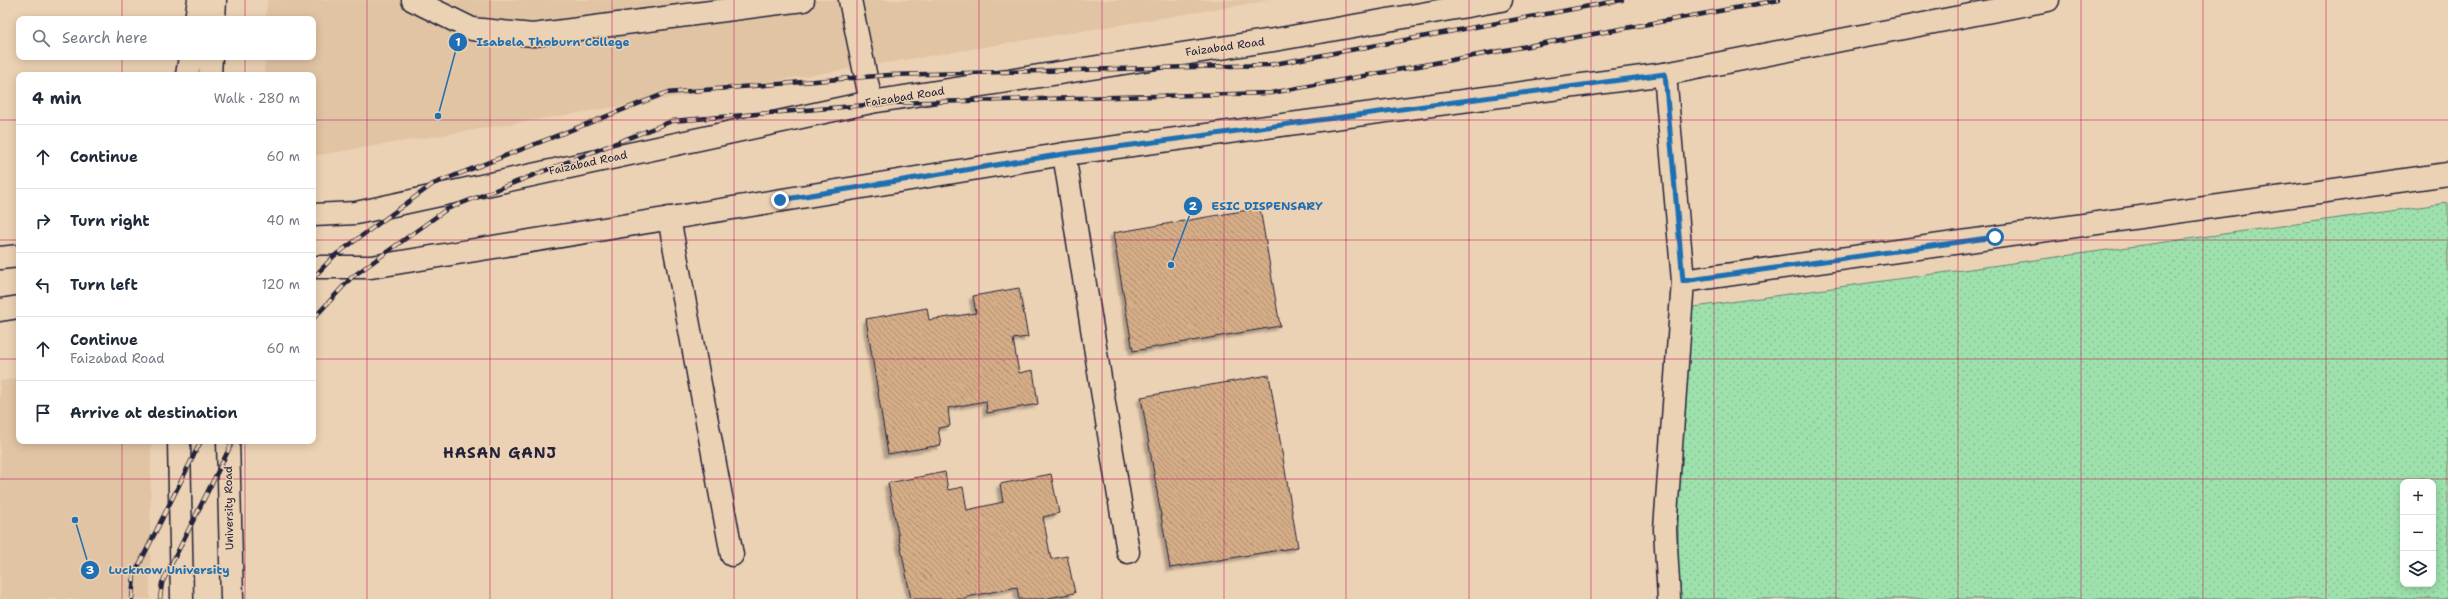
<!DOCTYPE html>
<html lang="en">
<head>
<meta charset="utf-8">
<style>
  :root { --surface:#fff; --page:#f6f6f7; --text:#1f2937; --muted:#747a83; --line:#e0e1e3 }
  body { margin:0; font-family:"Shantell Sans",sans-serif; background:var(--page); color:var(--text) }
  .controls { position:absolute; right:12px; bottom:12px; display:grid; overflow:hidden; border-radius:8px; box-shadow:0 2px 10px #0003 }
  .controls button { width:36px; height:36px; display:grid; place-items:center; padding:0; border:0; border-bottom:1px solid var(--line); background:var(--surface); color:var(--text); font:20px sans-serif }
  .stop { position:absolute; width:12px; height:12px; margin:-9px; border:3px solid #1f6fb2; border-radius:50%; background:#fff }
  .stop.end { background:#1f6fb2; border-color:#fff; box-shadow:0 1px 4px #0008 }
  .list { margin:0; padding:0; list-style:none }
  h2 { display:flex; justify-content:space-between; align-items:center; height:52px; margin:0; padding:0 16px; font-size:17px }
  h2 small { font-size:13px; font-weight:400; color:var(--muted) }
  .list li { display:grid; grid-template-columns:26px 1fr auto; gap:12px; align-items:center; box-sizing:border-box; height:64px; padding:0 16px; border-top:1px solid var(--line) }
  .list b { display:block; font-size:15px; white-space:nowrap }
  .list p { margin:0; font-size:13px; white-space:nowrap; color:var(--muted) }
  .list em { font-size:13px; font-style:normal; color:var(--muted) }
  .icon { flex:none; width:22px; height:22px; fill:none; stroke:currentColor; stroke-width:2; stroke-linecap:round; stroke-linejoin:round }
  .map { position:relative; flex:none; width:2448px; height:599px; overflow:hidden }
  .search { position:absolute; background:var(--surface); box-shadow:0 2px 10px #0003; left:16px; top:16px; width:300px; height:44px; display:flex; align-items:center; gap:10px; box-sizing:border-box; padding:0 14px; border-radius:8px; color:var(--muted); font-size:15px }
  .panel { position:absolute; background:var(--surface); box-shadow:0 2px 10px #0003; left:16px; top:72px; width:300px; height:372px; border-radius:8px }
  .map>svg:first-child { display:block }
</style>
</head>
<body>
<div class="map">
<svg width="2448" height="599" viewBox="0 0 2448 599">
  <defs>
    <pattern id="grass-dots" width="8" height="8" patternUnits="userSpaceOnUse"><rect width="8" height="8" fill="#9ee1ad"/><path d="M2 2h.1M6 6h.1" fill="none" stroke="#88c196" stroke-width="1.8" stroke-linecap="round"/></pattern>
    <pattern id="building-back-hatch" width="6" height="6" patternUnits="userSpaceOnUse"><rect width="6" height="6" fill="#d5ad87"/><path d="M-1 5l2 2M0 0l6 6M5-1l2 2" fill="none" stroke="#ac8c70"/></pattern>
    <filter id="shadow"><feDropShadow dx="-3.5" dy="3.5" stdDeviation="1" flood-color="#0004"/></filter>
  </defs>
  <rect width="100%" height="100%" fill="#ecd2b4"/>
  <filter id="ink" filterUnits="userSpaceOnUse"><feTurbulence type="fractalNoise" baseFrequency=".025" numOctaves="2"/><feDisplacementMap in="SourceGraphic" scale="8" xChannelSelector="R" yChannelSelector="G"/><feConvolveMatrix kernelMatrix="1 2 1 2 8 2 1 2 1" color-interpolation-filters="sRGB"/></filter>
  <g filter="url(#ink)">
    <path fill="#e1c4a4" d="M267 0H1273L313 156V75H264L265 57H313V19H266Z
      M19 378V441H151L150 599H0V381Z"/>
    <path fill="url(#grass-dots)" stroke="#608274" fill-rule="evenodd" d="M2448 203V599H1674L1678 540 1680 309ZM2403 482H2433V584H2403Z"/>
    <path fill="url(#building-back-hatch)" stroke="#22223b" filter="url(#shadow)" d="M1260 208 1280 326 1133 351 1113 233Z
      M1019 288 1028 337 1013 339 1019 373 1033 370 1038 404 987 413 986 401 948 408 950 426 938 428 941 445 888 454 866 319 927 308 929 320 976 313 973 296Z
      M1269 375 1298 547 1170 568 1141 397Z
      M945 472 948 490 963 487 967 510 1003 502 1000 484 1051 474 1059 513 1043 517 1051 559 1067 556 1075 593 1043 599H1019L1017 587 967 597V599H911L888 483Z"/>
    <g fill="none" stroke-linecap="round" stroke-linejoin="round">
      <g stroke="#22223b" stroke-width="25">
        <path id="minor" d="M413 0 472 29 533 35 803 0
          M850 0 871 102
          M1665 74 1683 281 2448 174
          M1064 154 1128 552
          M669 218 732 555
          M1669 599 1665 529 1683 281"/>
      </g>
      <g stroke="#22223b" stroke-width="25">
        <path id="major" d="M196 19 199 0
          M214 19 215 0
          M187 75 190 57
          M210 75 211 57
          M313 215 356 213 871 102 1280 39 1501 0
          M0 258 19 256
          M313 267H371L1064 154 1665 74 2048 0
          M0 310 19 307
          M179 441 182 599
          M228 441 232 599"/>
      </g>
      <use href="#minor" stroke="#ecd2b4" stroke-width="22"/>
      <use href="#major" stroke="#ecd2b4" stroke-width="22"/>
      <g stroke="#22223b" stroke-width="4.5">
        <path id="rail" d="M313 278 334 256 433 184 666 93 889 75 1269 65 1622 0
          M313 319 352 277 447 209 672 121 891 103 1271 93 1779 0
          M132 599 134 575 201 441
          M160 599 162 583 233 441"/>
      </g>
      <use href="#rail" stroke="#ecd2b4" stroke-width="3" stroke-dasharray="9" stroke-linecap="butt"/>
    </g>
  </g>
  <g fill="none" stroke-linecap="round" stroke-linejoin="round" filter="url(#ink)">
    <path stroke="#1f6fb2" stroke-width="5" d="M780 200 1064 154 1665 74 1683 281 1995 237"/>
  </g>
  <path fill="none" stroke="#c2185b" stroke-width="1" stroke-opacity="0.55" d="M122 0V19M245 0V19M367 0V599M490 0V599M612 0V599M734 0V599M857 0V599M979 0V599M1102 0V599M1224 0V599M1346 0V599M1469 0V599M1591 0V599M1714 0V599M1836 0V599M1958 0V599M2081 0V599M2203 0V599M2326 0V599M122 57V75M245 57V75M0 120H19M313 120H2448M0 240H19M313 240H2448M0 359H19M313 359H2448M122 441V599M245 441V599M0 479H2448"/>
  <g text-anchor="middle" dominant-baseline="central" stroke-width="3" stroke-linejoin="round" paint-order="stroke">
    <g font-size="11" fill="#22223b" stroke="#ecd2b4">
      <text transform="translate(1225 47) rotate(-8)">Faizabad Road</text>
      <text transform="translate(905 97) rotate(-9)">Faizabad Road</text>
      <text transform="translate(588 163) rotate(-12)">Faizabad Road</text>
      <text transform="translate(229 508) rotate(-91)">University Road</text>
    </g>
    <g font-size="15" font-weight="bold" letter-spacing="1" fill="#22223b" stroke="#ecd2b4">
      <text x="500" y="453">HASAN GANJ</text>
    </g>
  </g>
  <path fill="none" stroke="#1f6fb2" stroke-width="1.5" d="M438 116L458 42M1171 265L1193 206M75 520L90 570"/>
  <g fill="#1f6fb2" stroke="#ecd2b4" stroke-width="1.5">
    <circle cx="438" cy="116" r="4"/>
    <circle cx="1171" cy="265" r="4"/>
    <circle cx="75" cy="520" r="4"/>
    <circle cx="458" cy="42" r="10"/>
    <circle cx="1193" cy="206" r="10"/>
    <circle cx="90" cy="570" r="10"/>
  </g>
  <g font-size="12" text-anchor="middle" font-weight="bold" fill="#fff">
    <text x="458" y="46">1</text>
    <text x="1193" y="210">2</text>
    <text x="90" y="574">3</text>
  </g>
  <g font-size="12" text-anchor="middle" font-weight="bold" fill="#1f6fb2" stroke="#ecd2b4" stroke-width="3" stroke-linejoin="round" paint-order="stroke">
    <text x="553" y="46">Isabela Thoburn College</text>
    <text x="1267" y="210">ESIC DISPENSARY</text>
    <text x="169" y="574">Lucknow University</text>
  </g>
</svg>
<div class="controls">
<button>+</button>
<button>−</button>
<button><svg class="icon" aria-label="layers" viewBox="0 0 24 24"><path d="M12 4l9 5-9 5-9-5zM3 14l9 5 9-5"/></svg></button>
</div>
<div class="stop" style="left:1995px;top:237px"></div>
<div class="stop end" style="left:780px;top:200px"></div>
<div class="search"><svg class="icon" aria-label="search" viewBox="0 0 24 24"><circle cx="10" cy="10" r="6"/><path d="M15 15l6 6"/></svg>Search here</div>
<section class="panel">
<h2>4 min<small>Walk · 280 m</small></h2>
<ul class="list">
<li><svg class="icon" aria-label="ahead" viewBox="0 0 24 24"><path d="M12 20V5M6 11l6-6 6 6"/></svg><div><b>Continue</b></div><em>60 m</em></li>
<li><svg class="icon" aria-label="right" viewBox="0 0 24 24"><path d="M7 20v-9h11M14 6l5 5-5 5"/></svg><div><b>Turn right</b></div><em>40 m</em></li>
<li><svg class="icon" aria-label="left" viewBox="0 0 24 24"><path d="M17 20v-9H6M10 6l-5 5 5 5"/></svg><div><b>Turn left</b></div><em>120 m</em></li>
<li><svg class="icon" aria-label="ahead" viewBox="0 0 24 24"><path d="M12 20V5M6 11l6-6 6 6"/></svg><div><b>Continue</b><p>Faizabad Road</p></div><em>60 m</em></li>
<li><svg class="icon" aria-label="arrive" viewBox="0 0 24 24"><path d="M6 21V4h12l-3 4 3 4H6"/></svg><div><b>Arrive at destination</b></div></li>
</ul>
</section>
</div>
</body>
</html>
